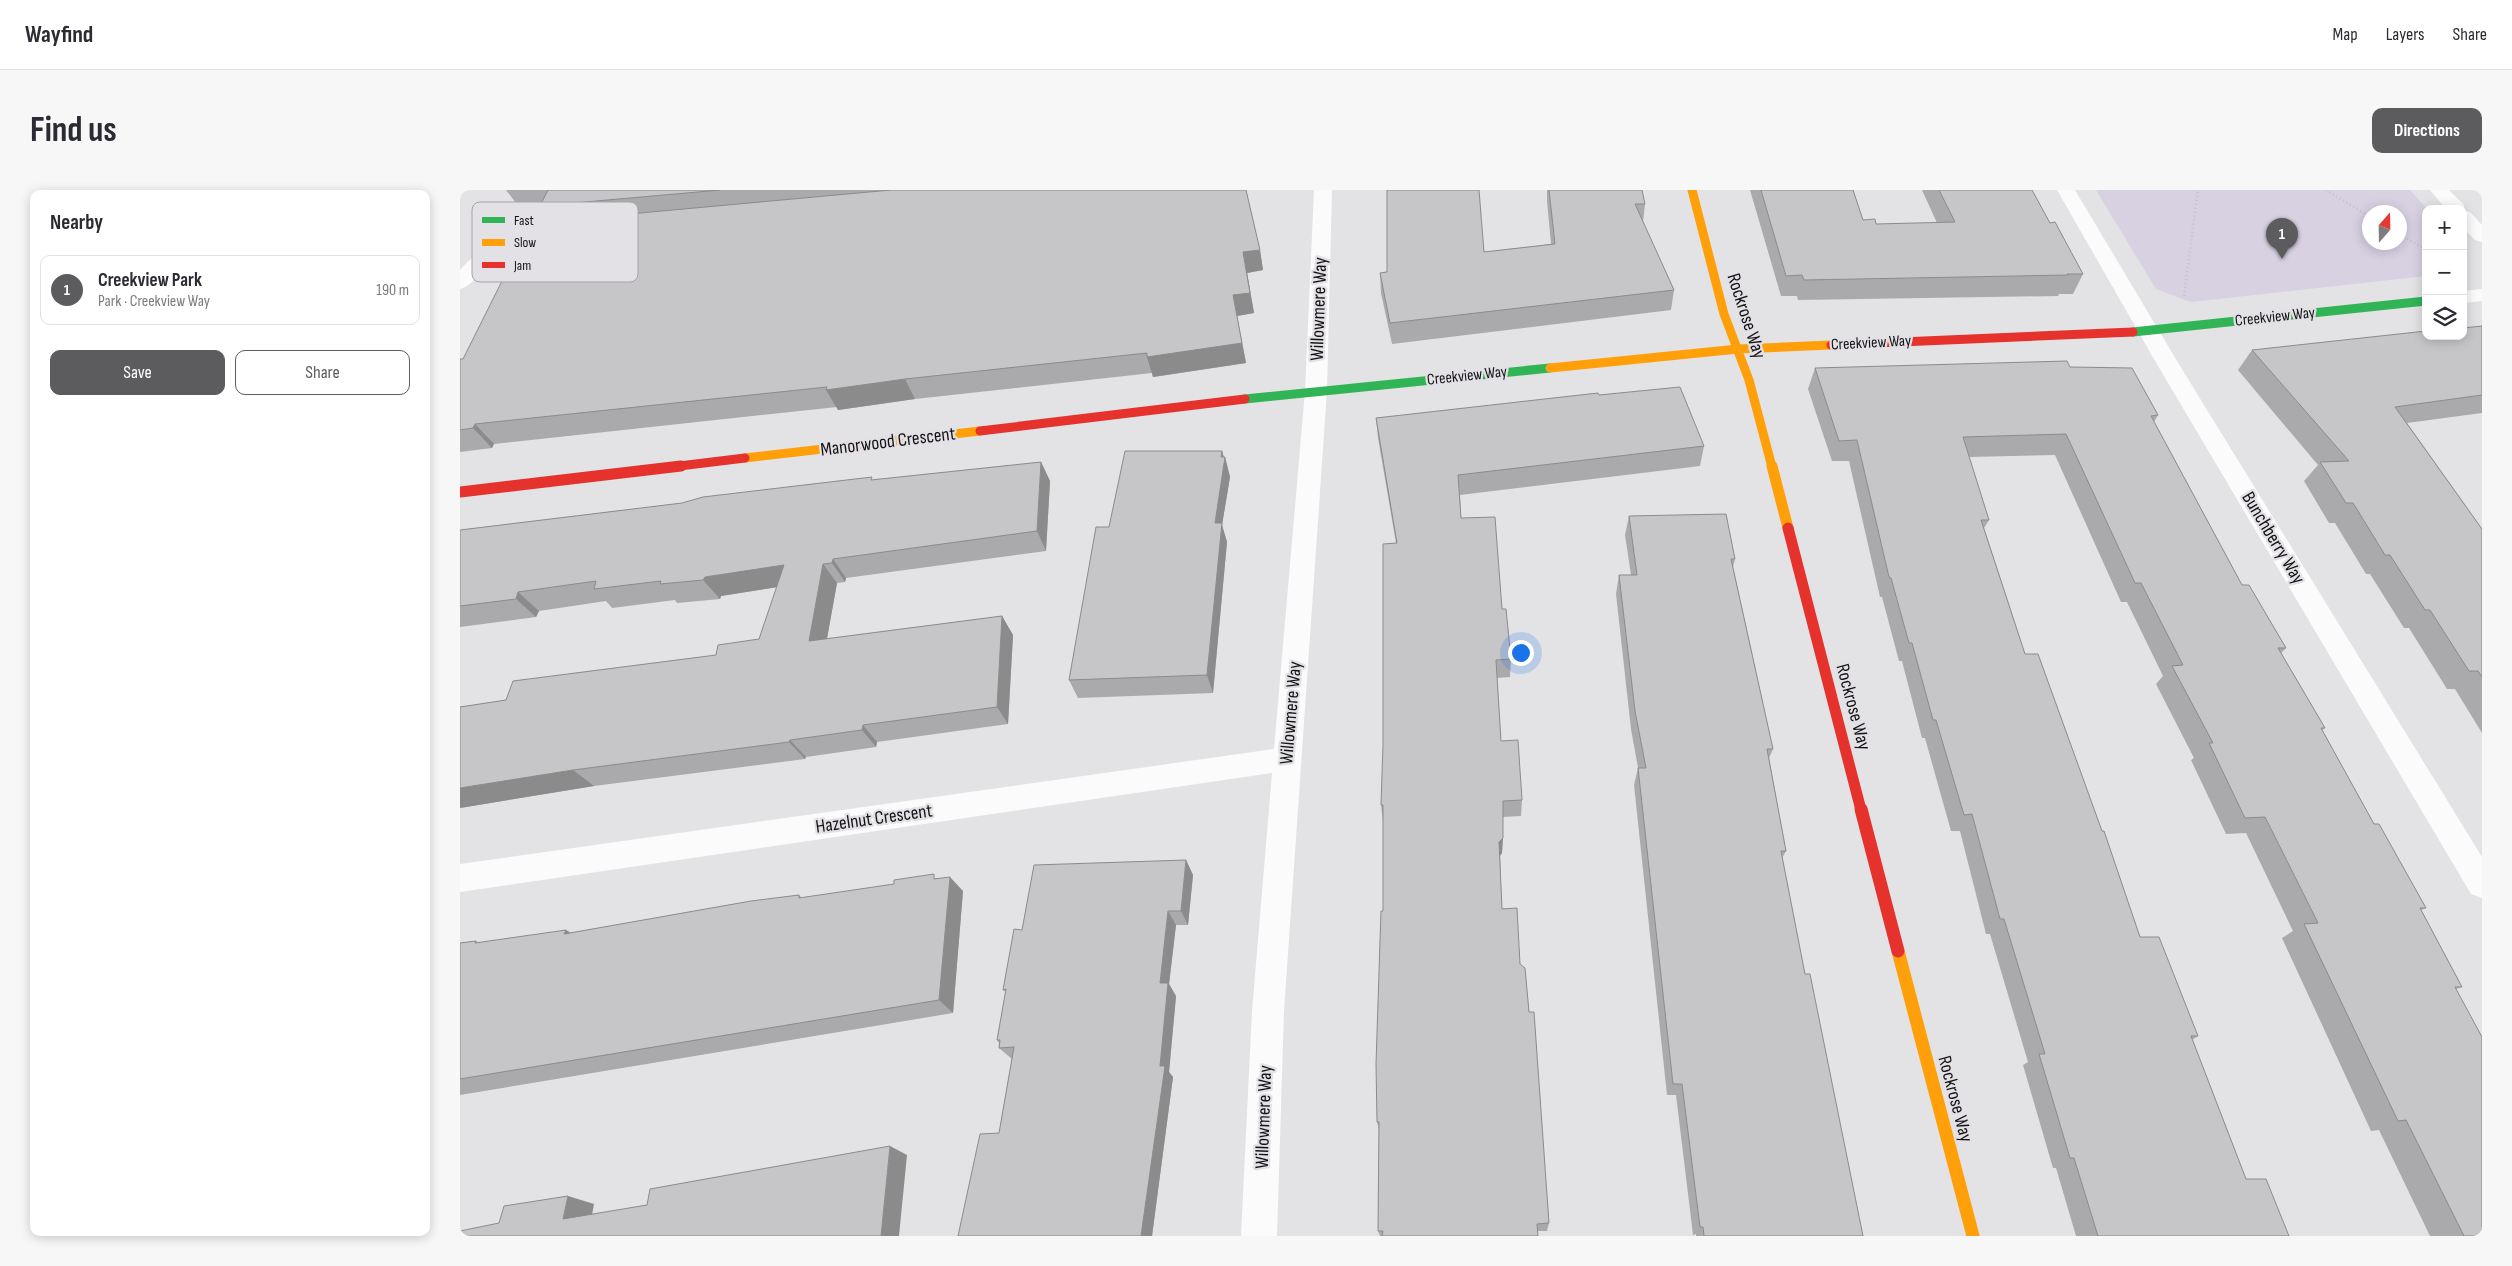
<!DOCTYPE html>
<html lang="en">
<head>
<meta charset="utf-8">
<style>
  :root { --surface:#fff; --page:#f7f7f7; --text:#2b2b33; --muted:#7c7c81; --line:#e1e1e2; --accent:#5c5b5d }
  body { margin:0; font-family:"Sofia Sans Condensed",sans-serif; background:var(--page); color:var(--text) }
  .controls { position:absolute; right:15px; top:15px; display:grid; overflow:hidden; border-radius:10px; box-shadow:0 2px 12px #0003 }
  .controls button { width:45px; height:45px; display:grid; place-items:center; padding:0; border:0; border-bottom:1px solid var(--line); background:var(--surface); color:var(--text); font:25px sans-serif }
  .compass { position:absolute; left:1902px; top:15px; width:45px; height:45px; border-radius:50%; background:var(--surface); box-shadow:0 2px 12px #0003; rotate:20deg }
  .you { position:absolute; left:1060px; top:462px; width:18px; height:18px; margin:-12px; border:4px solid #fff; border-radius:50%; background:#1a73e8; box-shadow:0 0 0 8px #1a73e833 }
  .badge { display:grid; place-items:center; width:32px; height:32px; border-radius:50%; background:var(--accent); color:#fff; font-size:16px; font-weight:700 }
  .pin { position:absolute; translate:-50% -41px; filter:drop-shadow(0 1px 2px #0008) }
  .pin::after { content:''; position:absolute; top:26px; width:18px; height:15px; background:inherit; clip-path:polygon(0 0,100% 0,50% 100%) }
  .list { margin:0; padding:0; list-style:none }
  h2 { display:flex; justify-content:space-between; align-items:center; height:65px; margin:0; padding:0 20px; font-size:21px }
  h2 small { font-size:16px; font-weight:400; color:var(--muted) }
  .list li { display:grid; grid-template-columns:32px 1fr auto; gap:15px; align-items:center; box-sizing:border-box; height:70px; margin:0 10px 10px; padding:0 10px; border:1px solid var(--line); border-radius:10px }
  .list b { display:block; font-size:19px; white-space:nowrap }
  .list p { margin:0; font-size:16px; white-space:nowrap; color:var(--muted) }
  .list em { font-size:16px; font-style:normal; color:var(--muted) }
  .actions { display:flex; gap:10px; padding:15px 20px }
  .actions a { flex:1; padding:11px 0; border:1px solid var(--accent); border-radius:10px; text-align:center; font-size:18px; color:var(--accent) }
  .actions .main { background:var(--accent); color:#fff }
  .icon { flex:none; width:28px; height:28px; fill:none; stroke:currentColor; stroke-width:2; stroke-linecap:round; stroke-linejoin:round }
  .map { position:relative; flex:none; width:2022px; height:1046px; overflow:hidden; border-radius:10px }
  header { display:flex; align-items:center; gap:30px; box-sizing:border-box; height:70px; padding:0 25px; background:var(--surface); border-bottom:1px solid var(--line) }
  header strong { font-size:24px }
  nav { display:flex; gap:28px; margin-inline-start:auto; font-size:18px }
  .intro { display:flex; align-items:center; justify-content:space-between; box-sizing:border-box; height:120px; padding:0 30px }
  h1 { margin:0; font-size:35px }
  .button { padding:12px 22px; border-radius:10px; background:var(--accent); color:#fff; font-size:18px; font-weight:700 }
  main { display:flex; gap:30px; padding:0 30px }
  aside { flex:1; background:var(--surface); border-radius:10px; box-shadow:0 2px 12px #0003 }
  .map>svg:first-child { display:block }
</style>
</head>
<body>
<header>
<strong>Wayfind</strong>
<nav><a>Map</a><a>Layers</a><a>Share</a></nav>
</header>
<div class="intro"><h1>Find us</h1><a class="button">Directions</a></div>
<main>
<aside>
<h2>Nearby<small></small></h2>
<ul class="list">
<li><span class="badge">1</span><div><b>Creekview Park</b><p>Park · Creekview Way</p></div><em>190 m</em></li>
</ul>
<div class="actions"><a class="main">Save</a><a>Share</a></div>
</aside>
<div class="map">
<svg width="2022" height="1046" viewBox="0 0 2022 1046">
  <rect width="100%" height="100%" fill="#e3e2e5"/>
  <path fill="#d7d1e2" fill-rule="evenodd" d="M1636 0H1950L1967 19 1966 86 1731 112 1696 99ZM1910 22H1940V52H1910Z"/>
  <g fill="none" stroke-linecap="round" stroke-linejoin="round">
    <path stroke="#c3c3c4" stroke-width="2.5" stroke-dasharray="1 3" stroke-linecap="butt" d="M1866 0 1910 27
      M1940 45 1966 59
      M1724 106 1738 0"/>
    <path fill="#fbfbfb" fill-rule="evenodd" d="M854 0H872L867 201 824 821 817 1046H781L792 821 812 583 0 702V674L814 559 845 201Z
      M1597 0H1615L1720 176 2022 667V708L2011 704 1698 176Z
      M1970 0H1989L2004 15 2005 21 2010 22 2022 35V52L2015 50 2003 38V19H1986Z
      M99 38 106 40 109 44 106 48C84 54 62 53 42 65 27 73 14 96 0 99V80C26 49 61 43 99 38Z
      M2022 99V111L2003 113V101Z"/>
    <path stroke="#30b455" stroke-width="9" d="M1673 142 1966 111
      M785 209 1090 178"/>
    <path stroke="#ff9f0a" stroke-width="9" d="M1232 0 1264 124 1289 190 1312 277
      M1090 178 1278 159 1371 155
      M285 268 520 241"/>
    <path stroke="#ff9f0a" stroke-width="11" d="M1312 276 1328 338"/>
    <path stroke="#ff9f0a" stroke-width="13" d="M1438 761 1513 1046"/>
    <path stroke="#e5322d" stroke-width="9" d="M1371 155 1673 142
      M520 241 785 209
      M211 277 285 268"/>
    <path stroke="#e5322d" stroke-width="11" d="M0 302 221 276
      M1328 338 1401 620"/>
    <path stroke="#e5322d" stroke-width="13" d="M1401 619 1438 761"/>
  </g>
  <path fill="#aaaaac" d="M46 0H786L800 60 803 80 787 83 794 123 777 126 786 173 693 187 692 183 455 209 378 220 377 217 34 254 32 258 0 262V169H3L90 31 80 16 59 17Z
    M1087 0H1182L1185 14 1183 32 1214 100 1211 120 932 154 921 103 920 83 1024 62 1091 54 1087 11Z
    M1290 0H1393L1403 30 1416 34 1477 33 1462 0H1572L1590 33 1623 84 1613 104H1599L1598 106 1338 110 1337 106H1321Z
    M2022 136V223L1947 233 2022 339V543L1995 499H1987L1949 438H1944L1910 384H1906L1875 333H1869L1844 291 1858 275 1778 180 1792 160 1966 146Z
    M1610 177 1698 225 1694 232 1782 395 1826 458 1821 463 1865 538 1862 540 1914 634 1966 718 1961 720 2002 797 1996 799 2022 1046H1970L1919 940 1911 941 1822 748 1833 741 1786 643 1766 644 1731 570 1734 568 1696 494 1703 486 1667 412H1661L1595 265 1509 267 1529 330 1524 338 1565 464 1680 747 1738 846 1732 850 1786 989 1829 1046H1616L1596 978H1593L1563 875 1568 872 1530 744H1526L1500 641H1491L1465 548H1462L1442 471H1439L1422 407H1420L1389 271H1372L1348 199 1355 178Z
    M1139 205 1244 256 1240 276 1000 305 1001 328 1042 419 1051 469 1050 487 1037 488 1041 551 1062 610 1061 626 1043 627 1042 663 1040 666 1042 719 1060 774 1069 822 1089 1033 1087 1041H1077L1078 1046H920L918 1041 919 940 917 932 923 721V631L921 615 936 353 918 248 916 228Z
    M762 261 764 267H765L770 287 762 335 767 352 753 503 618 508 609 490 649 337Z
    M581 272 590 291 586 361 386 388 385 392 377 393 367 449 542 426 553 445 548 534 417 552 416 557 346 567 345 569 134 596 0 618V517L46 510 256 465 299 449 317 397 261 406 260 409 217 413 215 410 152 418 146 411 79 421 76 427 0 437V340L413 290Z
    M1169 326 1275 369 1273 377 1313 559 1309 568 1326 661 1322 668 1345 784 1403 1046H1236V1044L1233 1045 1216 905H1207L1174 595 1178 578 1171 539 1156 404 1159 385H1171L1165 345Z
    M726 670 733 685 728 735H716L709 794 716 806 709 882 713 887 692 1046H498L539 943 552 869 539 858V853L537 850 546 802 543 800 562 740Z
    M478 688 503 701 493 823 0 905V753L16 751 20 753 106 740 110 743 339 705 342 708Z"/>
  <path fill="#8b8b8c" d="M800 60 803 80 787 83 794 123 777 126 786 173 693 187 687 167 773 105 783 62Z
    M445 189 455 209 378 220 366 200Z
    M15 234 34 254 32 258 13 238Z
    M762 261 764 269 765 267 770 287 762 335 767 352 753 503 747 485 755 333Z
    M581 272 590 291 586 361 577 341Z
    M373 369 386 388 385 392 372 373Z
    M363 374 377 393 363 470 349 451Z
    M324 375 338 394 261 406 260 409 243 390 245 387Z
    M58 402 79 421 76 427 56 409Z
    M542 426 553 445 548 534 537 517Z
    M403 535 417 552 416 557 402 540Z
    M330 550 346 567 345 569 329 552Z
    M113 580 134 596 0 618V598Z
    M1043 648 1042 663 1038 668 1039 652Z
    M726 670 733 685 728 735 721 721Z
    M490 687 503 701 493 823 479 810Z
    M708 721 716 735 709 794 716 806 709 882 713 887 692 1046H681L700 876V793Z
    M106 740 129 754 104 744Z
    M430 956 447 965 439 1046H421Z
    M108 1006 134 1014 130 1036 103 1029Z"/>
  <path fill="#c6c6c8" stroke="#8b8b8c" d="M88 0H260L80 16Z
    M431 0H786L800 60 783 62 790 103 773 105 782 153 687 167V163L445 189 366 200 367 197 15 234 13 238 0 240V169H3L71 33Z
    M927 0H1019L1024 62 1095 54 1089 0H1182L1185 14H1175L1214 100 930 133 920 83 927 82Z
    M1301 0H1393L1403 30 1415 29 1416 34 1495 32 1479 0H1572L1590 33 1595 32 1623 84H1607L1608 85 1344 90 1342 85 1326 86Z
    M2022 136V205L1935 217 2022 339V487L2018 481H2009L1970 420H1965L1930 365H1925L1893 313H1886L1860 272 1889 271 1792 160 1966 141V146H2003V138Z
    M1607 171 1610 177 1672 178 1698 225 1691 226 1782 395H1789L1826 458H1818L1865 538H1861L1914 634H1919L1966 718H1960L2002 797H1995L2022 847V1046H2004L1946 930 1938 931 1844 734 1858 733 1805 627 1785 628 1749 553H1753L1712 476 1723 475 1681 393H1675L1606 244 1503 247 1529 330H1521L1565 464H1578L1642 641H1644L1680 747H1699L1738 846H1731L1786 989H1806L1829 1046H1638L1614 968H1610L1579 864H1585L1544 729H1540L1512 624 1504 625 1476 530H1473L1452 453H1449L1431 388 1429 387 1397 250 1379 251 1355 178Z
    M1220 197 1244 256 998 285 1001 328 1035 327 1042 419H1046L1051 469 1036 470 1041 551 1058 550 1062 610 1043 611V648L1039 652 1042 719 1057 718 1060 774 1065 778 1069 822H1074L1089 1033 1077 1034 1078 1046H922L923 1041H918L919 932H917L916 874 921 721H923V615H921L923 555V354L937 353 916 228 1138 203 1139 205Z
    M665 261H762L761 267H765L755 333H762L747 485 609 490 636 337H649Z
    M581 272 577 341 373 369 372 373 363 374 349 451 542 426 537 517 403 535 402 540 330 550 329 552 113 580 0 598V517L46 510 53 491 256 465 258 455 299 449 324 375 245 387 243 390 200 394 201 391 134 399 136 391 58 402 56 409 0 416V340L222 313 243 307 412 287 411 290Z
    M1266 324 1275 369H1271L1313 559H1307L1326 661H1321L1345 784H1350L1403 1046H1244L1243 1037H1240L1222 894H1213L1178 578H1186L1175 521 1159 385H1177L1169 326Z
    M726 670 721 721H708L700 793H708L700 876H705L681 1046H498L520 944 539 943 554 857 539 858 540 850H537L546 799 543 800 554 739 562 740 574 675Z
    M474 684V689L490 687 479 810 0 889V753L16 751 15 753 106 740 104 744 291 711 339 705V708L434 694V690Z
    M430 956 421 1046H0V1041L39 1033 44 1016 108 1006 103 1029 187 1015 190 999Z"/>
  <g text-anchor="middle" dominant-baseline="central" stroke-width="4.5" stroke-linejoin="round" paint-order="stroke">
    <g font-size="16" fill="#131314" stroke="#e3e1e6">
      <text transform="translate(1815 127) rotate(-6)">Creekview Way</text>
      <text transform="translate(1411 153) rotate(-3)">Creekview Way</text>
      <text transform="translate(1007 186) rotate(-6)">Creekview Way</text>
    </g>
    <g font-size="19" fill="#131314" stroke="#e3e1e6">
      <text transform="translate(859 119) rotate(-88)">Willowmere Way</text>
      <text transform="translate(1286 126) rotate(72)">Rockrose Way</text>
      <text transform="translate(428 252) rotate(-7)">Manorwood Crescent</text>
      <text transform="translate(1813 348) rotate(59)">Bunchberry Way</text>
      <text transform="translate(1393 517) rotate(75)">Rockrose Way</text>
      <text transform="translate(831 523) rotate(-85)">Willowmere Way</text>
      <text transform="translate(414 629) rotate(-8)">Hazelnut Crescent</text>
      <text transform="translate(1495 909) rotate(75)">Rockrose Way</text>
      <text transform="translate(804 927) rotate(-88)">Willowmere Way</text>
    </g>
  </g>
  <rect x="12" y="12" width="166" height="80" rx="8" fill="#e3e1e6" stroke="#a5a3a7" stroke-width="1"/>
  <rect x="22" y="27" width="23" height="6" fill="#30b455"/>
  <rect x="22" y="49" width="23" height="7" fill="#ff9f0a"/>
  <rect x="22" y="72" width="23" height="6" fill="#e5322d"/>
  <g font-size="14" fill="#131314">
    <text x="54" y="35">Fast</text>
    <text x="54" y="57">Slow</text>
    <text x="54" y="80">Jam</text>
  </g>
</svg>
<div class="controls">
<button>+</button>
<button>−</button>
<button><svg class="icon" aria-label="layers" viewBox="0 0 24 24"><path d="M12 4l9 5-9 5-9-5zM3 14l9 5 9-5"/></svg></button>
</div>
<svg class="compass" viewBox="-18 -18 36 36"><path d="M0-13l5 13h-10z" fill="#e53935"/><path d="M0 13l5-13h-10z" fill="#7c7c81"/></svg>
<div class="you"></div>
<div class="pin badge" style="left:1822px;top:69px">1</div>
</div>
</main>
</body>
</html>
